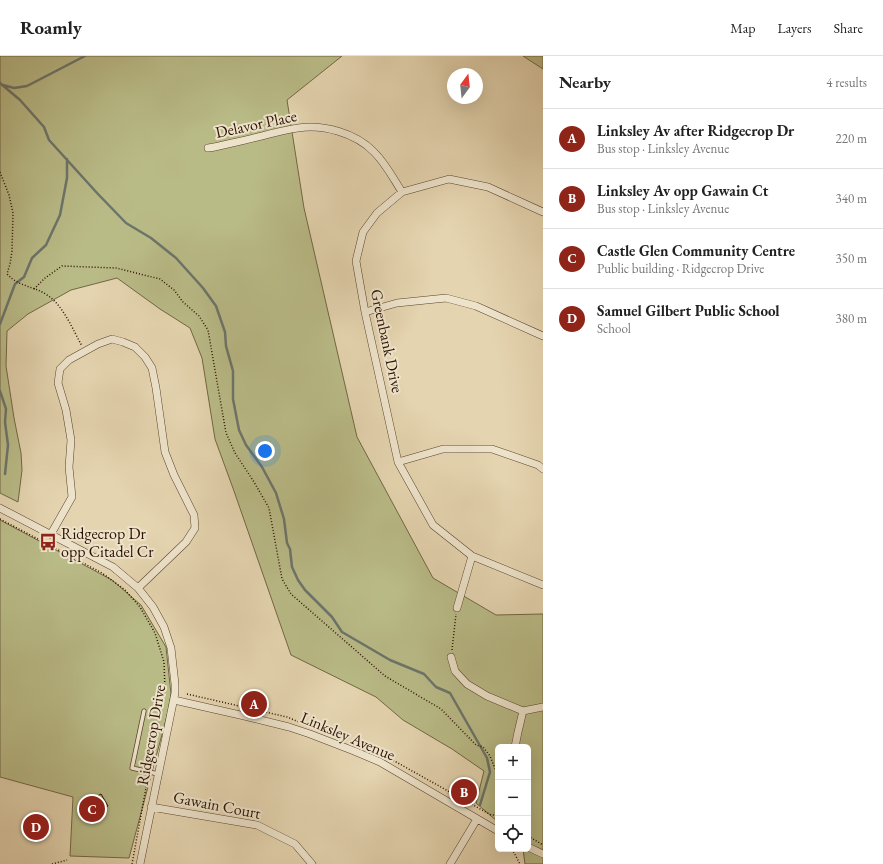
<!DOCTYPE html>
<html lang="en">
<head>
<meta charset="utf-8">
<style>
  :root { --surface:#fff; --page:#f6f6f6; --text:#222; --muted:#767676; --line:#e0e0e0; --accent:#8f2418 }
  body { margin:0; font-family:"EB Garamond",serif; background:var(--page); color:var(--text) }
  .controls { position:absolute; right:12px; bottom:12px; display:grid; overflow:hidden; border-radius:6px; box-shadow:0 4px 16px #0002 }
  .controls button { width:36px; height:36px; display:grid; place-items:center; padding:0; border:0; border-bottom:1px solid var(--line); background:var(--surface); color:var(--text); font:20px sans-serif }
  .compass { position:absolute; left:447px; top:12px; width:36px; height:36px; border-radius:50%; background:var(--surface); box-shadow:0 4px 16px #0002; rotate:15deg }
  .you { position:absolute; left:265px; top:395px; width:14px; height:14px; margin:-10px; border:3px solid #fff; border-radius:50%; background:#1a73e8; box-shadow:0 0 0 6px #1a73e833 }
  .badge { display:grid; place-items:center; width:26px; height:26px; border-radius:50%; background:var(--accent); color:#fff; font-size:13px; font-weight:700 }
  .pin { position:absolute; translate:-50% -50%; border:2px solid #fff; box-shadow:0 1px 4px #0006 }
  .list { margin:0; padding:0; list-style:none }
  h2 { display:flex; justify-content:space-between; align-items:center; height:52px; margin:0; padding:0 16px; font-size:17px }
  h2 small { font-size:13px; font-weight:400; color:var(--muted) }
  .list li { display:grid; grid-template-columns:26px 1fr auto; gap:12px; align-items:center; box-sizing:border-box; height:60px; padding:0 16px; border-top:1px solid var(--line) }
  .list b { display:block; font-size:15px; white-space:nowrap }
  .list p { margin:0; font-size:13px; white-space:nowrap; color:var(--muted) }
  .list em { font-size:13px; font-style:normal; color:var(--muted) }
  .icon { flex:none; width:22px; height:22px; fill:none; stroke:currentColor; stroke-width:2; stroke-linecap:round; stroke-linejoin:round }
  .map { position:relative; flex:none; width:543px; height:808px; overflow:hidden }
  header { display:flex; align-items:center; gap:24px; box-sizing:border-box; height:56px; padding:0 20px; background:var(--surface); border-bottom:1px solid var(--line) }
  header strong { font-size:19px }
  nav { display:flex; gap:22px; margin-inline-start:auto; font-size:14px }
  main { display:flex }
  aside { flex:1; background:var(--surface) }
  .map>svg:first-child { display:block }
</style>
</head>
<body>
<header>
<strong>Roamly</strong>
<nav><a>Map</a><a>Layers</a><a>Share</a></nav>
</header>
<main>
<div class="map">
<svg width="543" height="808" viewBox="0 0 543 808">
  <rect width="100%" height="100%" fill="#e4d4af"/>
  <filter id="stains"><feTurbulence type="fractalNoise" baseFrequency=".005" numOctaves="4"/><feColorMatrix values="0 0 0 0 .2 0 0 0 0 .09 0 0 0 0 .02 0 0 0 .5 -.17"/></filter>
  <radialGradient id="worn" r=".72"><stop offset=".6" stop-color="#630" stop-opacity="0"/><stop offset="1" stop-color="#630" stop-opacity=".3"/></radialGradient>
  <path fill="#b9bb87" stroke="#726644" d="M0 0H342L287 44 304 152 357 381 433 522 496 559 543 558V808H525L523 793H528V691H498V766L476 747 484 715 452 693 403 664 376 641 291 599 234 435 215 383 202 302 190 272 160 253 117 222 71 234 28 258 7 275 6 310 14 362 21 397 22 414 18 446 0 437Z
    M523 0H543V13Z
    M0 464 112 524 141 549 166 591 171 638 168 656 129 802 70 800 73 741 0 721Z"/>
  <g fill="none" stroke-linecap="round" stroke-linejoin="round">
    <path stroke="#6c756b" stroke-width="2.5" d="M0 27 20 44 44 71 49 84 97 137 126 167 151 182 176 202 203 232 216 250 225 276 226 290 233 315V343L239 374 246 389 262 411 276 437 284 463 287 487 290 493 292 511 298 524 305 534 332 561 342 576 390 604 424 618 436 631 450 637 487 702 490 716 480 749
      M3 29 14 32 27 30 85 0
      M0 268 15 228 24 221 32 202 46 189 60 159 67 122V103
      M0 335 6 353 5 366 8 389 5 418"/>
  </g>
  <path fill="#daa88b" stroke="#2c1100" d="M101 738 108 750 100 755 102 759 89 766 79 750Z"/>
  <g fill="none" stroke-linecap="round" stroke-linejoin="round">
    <g stroke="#5a422c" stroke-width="5">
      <path id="service" d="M144 655 132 712 158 718"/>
    </g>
    <g stroke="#5a422c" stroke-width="8">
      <path id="minor" d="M208 92C216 91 224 89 232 87 254 83 276 75 298 72 323 68 356 77 374 96 386 108 393 122 402 136
        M543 156 488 131 449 123 402 136 377 157 363 176 356 205 365 256 398 406 433 469 472 500 543 529
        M365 256 397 247 446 242 476 250 543 280
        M398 406 443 393H492L538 409 543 413
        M0 452 113 511 138 532 153 551 164 571 171 592 175 628V637L140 808
        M51 478 72 441 69 411 71 384 66 354 58 327 60 313 69 304 98 288 112 283 123 286 135 291 145 301 152 312 156 332 165 396 174 419 194 459 195 472 186 486 138 532
        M457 552 472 500
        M451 601 455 615 467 628 487 640 523 655
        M174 644 240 659 289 671 310 678 354 695 380 706 498 775
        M523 655 543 651
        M515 691 518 676 523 655
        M151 751 257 769 295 788 312 808
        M528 791 543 798
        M450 808 477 763"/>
    </g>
    <path stroke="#2c1100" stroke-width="1.5" stroke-dasharray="1 2" stroke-linecap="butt" d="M0 116 9 139 13 157 12 195 10 208 7 218C19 231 34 230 47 239 63 249 73 274 82 290
      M34 233 45 222 62 210 116 212 160 223 174 234 183 246 199 260 208 274 226 377 235 397 254 426 269 452 282 523 291 538 385 620 441 653 476 689 483 691 490 700 498 720
      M0 463 102 517 125 534 140 551 155 577 164 606 165 633 150 710
      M452 594 456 558
      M187 638 287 661 304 668
      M380 697 491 759H496L498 761
      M528 780 543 789
      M512 793 520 808
      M52 808 67 804
      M132 808 148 721"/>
    <use href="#service" stroke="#ede3cb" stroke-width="3.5"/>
    <use href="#minor" stroke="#ede3cb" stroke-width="7"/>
  </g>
  <defs>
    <g id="bus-bare" transform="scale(1.38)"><path d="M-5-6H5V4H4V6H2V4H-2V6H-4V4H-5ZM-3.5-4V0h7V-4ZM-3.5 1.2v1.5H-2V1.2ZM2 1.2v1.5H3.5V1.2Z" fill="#8f2418" stroke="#ede3cb" stroke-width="2.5" paint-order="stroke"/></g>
  </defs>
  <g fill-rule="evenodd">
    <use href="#bus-bare" x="48" y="486"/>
  </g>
  <g text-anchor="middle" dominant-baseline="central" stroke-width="4" stroke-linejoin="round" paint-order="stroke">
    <g font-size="16" fill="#2c1100" stroke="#ede3cb">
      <text transform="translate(256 68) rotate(-12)">Delavor Place</text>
      <text transform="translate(387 285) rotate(78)">Greenbank Drive</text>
      <text transform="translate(151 679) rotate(-80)">Ridgecrop Drive</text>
      <text transform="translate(348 680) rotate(23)">Linksley Avenue</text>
      <text transform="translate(217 749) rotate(11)">Gawain Court</text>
    </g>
    <g font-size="16" fill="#2c1100" stroke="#ede3cb" text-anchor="start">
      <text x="61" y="477">Ridgecrop Dr<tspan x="61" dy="18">opp Citadel Cr</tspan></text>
    </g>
  </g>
  <rect width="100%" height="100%" filter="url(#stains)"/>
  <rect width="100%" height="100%" fill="url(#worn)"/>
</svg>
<div class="controls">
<button>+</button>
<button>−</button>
<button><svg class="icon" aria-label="locate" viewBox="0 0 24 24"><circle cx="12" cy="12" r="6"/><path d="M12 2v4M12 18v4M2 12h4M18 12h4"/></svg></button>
</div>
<svg class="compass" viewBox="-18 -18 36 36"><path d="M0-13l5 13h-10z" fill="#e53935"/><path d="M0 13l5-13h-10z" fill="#767676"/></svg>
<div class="you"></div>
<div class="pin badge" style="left:254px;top:648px">A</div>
<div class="pin badge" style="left:464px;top:736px">B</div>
<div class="pin badge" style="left:92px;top:753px">C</div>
<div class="pin badge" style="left:36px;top:771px">D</div>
</div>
<aside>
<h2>Nearby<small>4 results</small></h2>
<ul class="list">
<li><span class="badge">A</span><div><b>Linksley Av after Ridgecrop Dr</b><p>Bus stop · Linksley Avenue</p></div><em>220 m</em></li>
<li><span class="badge">B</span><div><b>Linksley Av opp Gawain Ct</b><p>Bus stop · Linksley Avenue</p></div><em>340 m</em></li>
<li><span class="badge">C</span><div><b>Castle Glen Community Centre</b><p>Public building · Ridgecrop Drive</p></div><em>350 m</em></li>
<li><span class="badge">D</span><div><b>Samuel Gilbert Public School</b><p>School</p></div><em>380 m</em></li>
</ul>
</aside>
</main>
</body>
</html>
